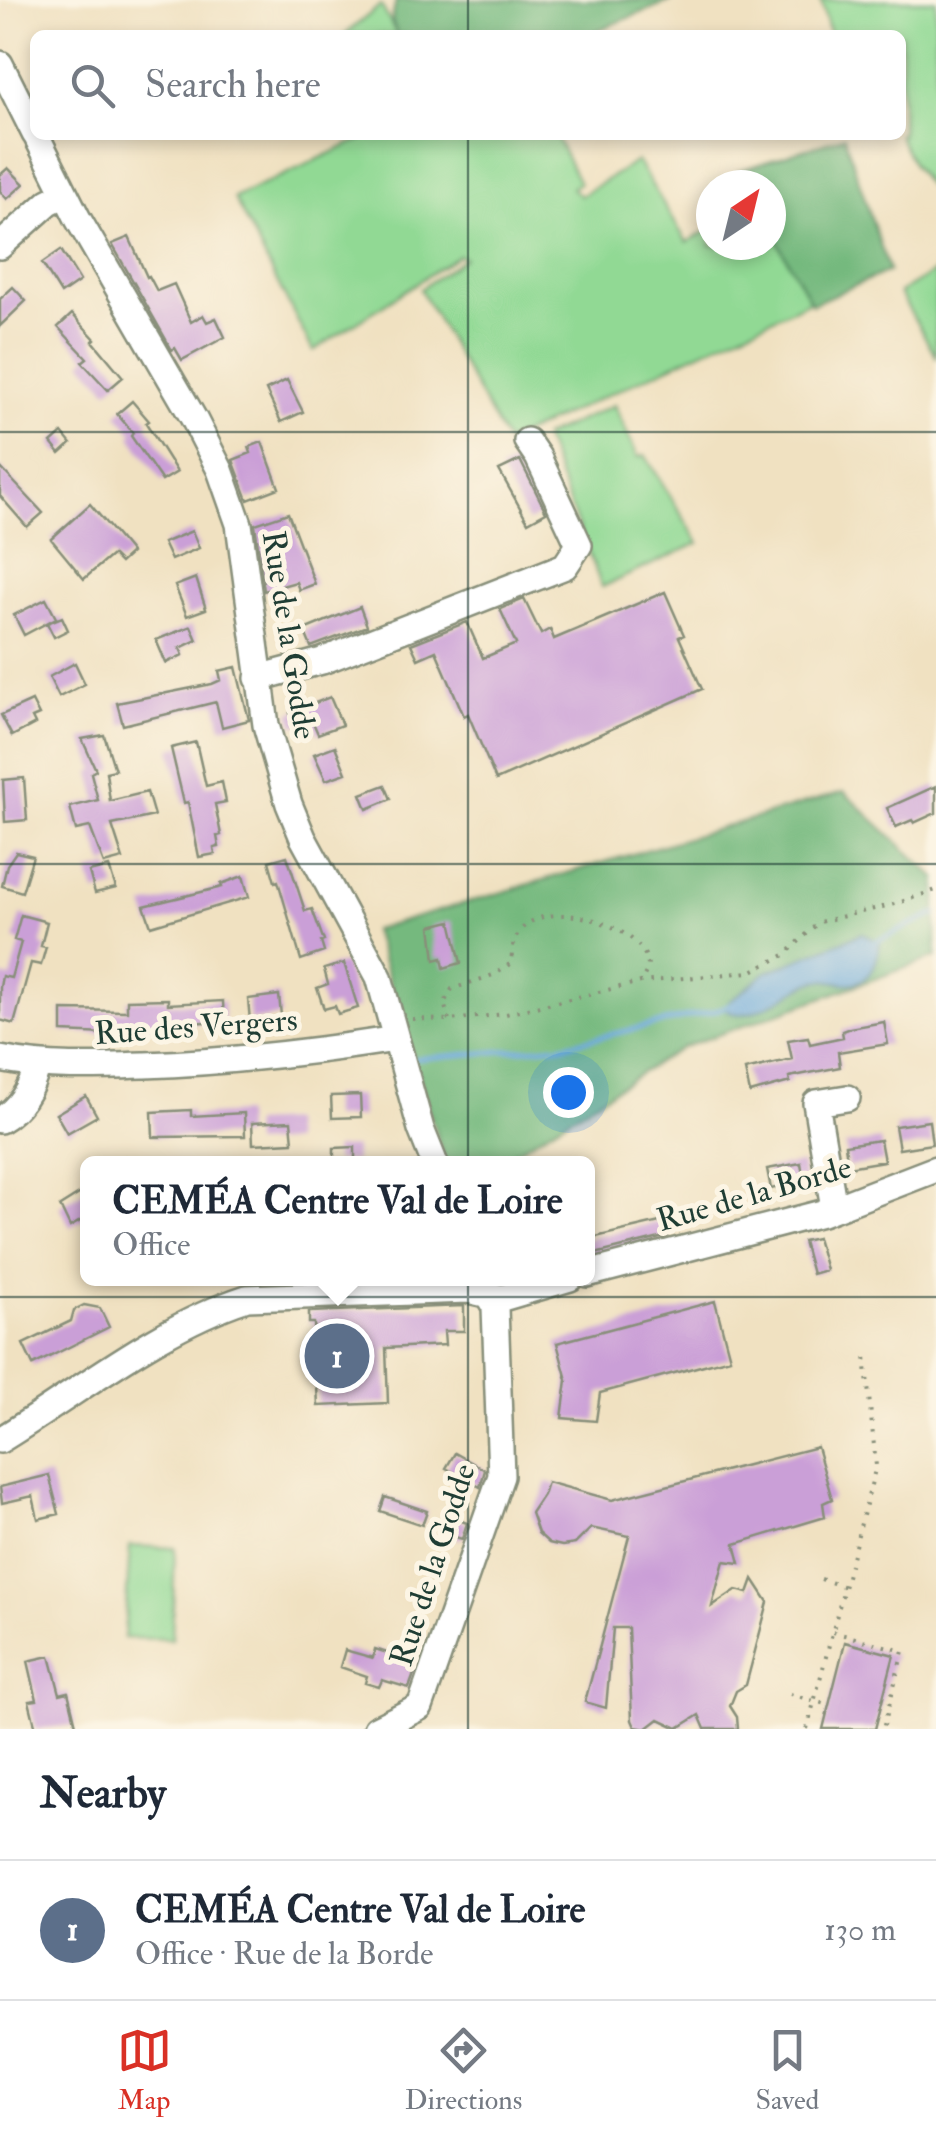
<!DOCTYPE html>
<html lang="en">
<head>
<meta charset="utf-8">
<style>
  :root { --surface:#fff; --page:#f6f6f7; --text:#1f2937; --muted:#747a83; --line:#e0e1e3; --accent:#d93025 }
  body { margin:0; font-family:"IM FELL Double Pica",serif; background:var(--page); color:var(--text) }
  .compass { position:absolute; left:696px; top:170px; width:90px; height:90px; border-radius:50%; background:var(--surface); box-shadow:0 5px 15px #0003; rotate:35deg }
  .you { position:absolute; left:568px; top:1092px; width:35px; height:35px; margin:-25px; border:8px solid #fff; border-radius:50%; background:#1a73e8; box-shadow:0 0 0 15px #1a73e833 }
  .badge { display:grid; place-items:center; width:65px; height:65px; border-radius:50%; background:var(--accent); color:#fff; font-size:32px; font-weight:700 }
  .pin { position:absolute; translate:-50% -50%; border:5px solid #fff; box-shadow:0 2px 10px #0006 }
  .popup { position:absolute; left:80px; top:1156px; width:515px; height:130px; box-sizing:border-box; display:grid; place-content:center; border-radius:15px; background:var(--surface); filter:drop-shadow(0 2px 8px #0005); font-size:32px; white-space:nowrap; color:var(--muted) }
  .popup b { font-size:38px; color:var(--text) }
  .popup::after { content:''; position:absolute; left:50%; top:100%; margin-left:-20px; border:20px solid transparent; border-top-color:var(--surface) }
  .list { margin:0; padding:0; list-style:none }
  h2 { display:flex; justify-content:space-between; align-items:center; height:130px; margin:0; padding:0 40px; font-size:42px }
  h2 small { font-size:32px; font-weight:400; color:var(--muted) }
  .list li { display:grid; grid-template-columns:65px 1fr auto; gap:30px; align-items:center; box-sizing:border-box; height:140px; padding:0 40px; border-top:2px solid var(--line) }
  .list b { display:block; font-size:38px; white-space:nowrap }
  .list p { margin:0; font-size:32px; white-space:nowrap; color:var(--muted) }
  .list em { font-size:32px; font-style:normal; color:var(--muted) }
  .icon { flex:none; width:55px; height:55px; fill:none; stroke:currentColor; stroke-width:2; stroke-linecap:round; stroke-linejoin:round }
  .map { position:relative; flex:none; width:936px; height:1729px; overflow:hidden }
  .search { position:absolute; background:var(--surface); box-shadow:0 5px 15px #0003; left:30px; right:30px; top:30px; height:110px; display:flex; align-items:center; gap:25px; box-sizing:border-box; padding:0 35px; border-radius:15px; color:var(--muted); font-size:38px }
  .sheet { height:270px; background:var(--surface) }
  nav { display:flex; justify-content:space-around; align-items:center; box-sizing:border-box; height:140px; border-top:2px solid var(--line); background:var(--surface); font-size:28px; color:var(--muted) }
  nav a { display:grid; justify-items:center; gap:5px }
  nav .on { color:var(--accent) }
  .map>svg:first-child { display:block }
</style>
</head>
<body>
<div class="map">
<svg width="936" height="1729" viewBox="0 0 936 1729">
  <rect width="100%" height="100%" fill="#fcf5e5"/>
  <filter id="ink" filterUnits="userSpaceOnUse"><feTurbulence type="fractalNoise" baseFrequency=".01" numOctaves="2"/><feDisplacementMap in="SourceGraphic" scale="20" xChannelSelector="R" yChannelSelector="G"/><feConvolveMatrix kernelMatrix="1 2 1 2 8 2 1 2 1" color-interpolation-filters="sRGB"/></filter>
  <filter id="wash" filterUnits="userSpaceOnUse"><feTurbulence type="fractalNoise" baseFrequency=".0048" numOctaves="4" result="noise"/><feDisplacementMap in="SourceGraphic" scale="40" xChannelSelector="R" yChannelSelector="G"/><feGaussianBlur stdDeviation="2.25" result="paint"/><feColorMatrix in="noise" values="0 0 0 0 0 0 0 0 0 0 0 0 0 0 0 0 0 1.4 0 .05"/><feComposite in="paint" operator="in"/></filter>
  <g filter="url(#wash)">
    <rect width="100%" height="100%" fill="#f0e1c1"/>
    <path fill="#91d994" stroke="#588b64" stroke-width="2.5" d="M821 0H936V196L913 165 898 135H901V35H830Z
      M381 5 397 35H344Z
      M370 135H555L579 183 572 188 580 196 637 161 687 242 711 229V245H771V230L810 301 506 442 420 289 464 258 459 255 313 351 234 198Z
      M936 271V356L899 293Z
      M614 405 638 457 645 455 699 543 602 587 543 437Z
      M130 1546 175 1548 172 1639 124 1638Z"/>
    <path fill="#74b97e" stroke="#4a7b59" stroke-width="2.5" d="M396 0H673L586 35H397L392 20Z
      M844 136 889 271 812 304 771 230V185H746L738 171Z
      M844 792 936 878V957L681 1048 497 1163H445L373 930Z"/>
    <path fill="#67a7da" stroke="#437287" stroke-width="2.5" d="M862 933 880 943C878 955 876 969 865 978 848 991 830 975 812 982 791 990 749 1026 727 1010L729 1002 767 972Z"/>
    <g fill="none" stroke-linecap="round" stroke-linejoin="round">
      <path stroke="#67a7da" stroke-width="5" d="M870 944 936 914
        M413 1059 560 1046 714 1011 732 1004"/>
    </g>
    <g id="blocks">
      <path fill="#ca9fd7" d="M8 168 24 184 7 199 0 191V175Z
        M129 237 147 277 149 276 157 291 174 284 191 322 203 315 207 322 216 318 225 337 182 360 175 348 172 350 112 244Z
        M61 250 80 281 61 294 42 263Z
        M13 287 26 301 0 326V299Z
        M72 314 95 339 93 341 123 377 108 390 82 362 87 358 58 327Z
        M287 380 303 412 281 422 266 390Z
        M132 401 149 421 146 423 177 472 162 481 131 436 133 433 117 414Z
        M62 433 71 444 60 454 51 443Z
        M262 442 279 488 248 500 233 460 251 453 249 447Z
        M520 460 546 512 528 522 499 470Z
        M0 467 43 513 27 527 0 496Z
        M90 504 131 553 120 563 112 555 84 579 51 539Z
        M288 513 315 584 299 590 296 582 264 591 255 524Z
        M192 531 199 548 171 560 163 543Z
        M196 578 206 609 187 616 175 586Z
        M665 592 684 635 679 637 702 689 496 780 468 714 464 716 436 651 418 659 411 644 467 622 483 658 516 644 500 609 524 599 541 634 550 629 554 639Z
        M46 599 56 618 24 635 14 615Z
        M360 607 367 626 311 647 304 630Z
        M62 617 68 630 54 637 47 623Z
        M191 626 197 640 180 648 183 655 166 663 156 640Z
        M75 663 85 684 59 697 49 677Z
        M236 667 249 720 222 727 216 702 123 725 117 703 212 684 221 680 219 671Z
        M330 697 342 725 318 734 312 720 295 726 290 713Z
        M32 701 39 715 32 718 35 724 12 736 1 715Z
        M104 735 115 770 106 772 110 801 147 792 154 816 112 825 123 859 104 864 90 827 76 830 70 807 98 800 91 773 96 770 82 739Z
        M196 742 206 786 222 782 226 802 215 804 221 835 217 836 219 847 214 848 215 854 199 857 188 802 184 803 171 748Z
        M335 746 346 773 326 780 314 754Z
        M24 778 27 820 5 822 3 780Z
        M385 785 391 799 367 809 361 794Z
        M936 786V813L914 823 912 820 896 827 887 808Z
        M16 852 33 856 22 892 2 886 7 865Z
        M287 856 305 911 312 909 324 941 321 942 324 952 301 960 278 881 275 882 269 861Z
        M109 867 116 888 95 893 89 872Z
        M243 876 249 897 151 926 144 906 222 887 221 884Z
        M21 915 47 922 41 946 46 947 41 965 31 963 14 1024 0 1020V987L2 976 11 978 21 942 14 940Z
        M451 921 461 963 444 968 442 958 435 960 431 926Z
        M344 963 358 1008 338 1014 335 1006 324 1009 317 988 328 984 324 969Z
        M279 995 281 1016 250 1021 248 999Z
        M168 999V1004L223 1001 224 1021 169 1024V1027H107V1034L62 1032V1010L127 1011V1000Z
        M884 1022 888 1044 838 1052 840 1067 789 1077 790 1082 750 1093 745 1070 792 1059 788 1040 808 1037 810 1044 843 1037 842 1031 850 1028Z
        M360 1095 361 1117 332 1118 331 1096Z
        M86 1096 97 1116 67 1133 56 1114Z
        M191 1110V1116L244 1113 245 1136 153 1137 152 1112Z
        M291 1121 293 1142 253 1144 252 1123Z
        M929 1121 932 1144 899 1149 895 1126Z
        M880 1140 884 1161 848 1167 845 1145Z
        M355 1147V1161H334V1148Z
        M801 1163 804 1181 771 1189 767 1169Z
        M87 1189V1217L70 1227 60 1206Z
        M664 1221 668 1236 587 1256V1239Z
        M817 1238 826 1270 812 1274 803 1241Z
        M715 1301 730 1358 600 1393 596 1421 562 1418 567 1380 557 1343Z
        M84 1305 100 1308 109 1327 33 1365 23 1344 71 1321 74 1310Z
        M464 1306V1331H444L445 1345 386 1348 388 1403 318 1406 314 1323H309V1312Z
        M817 1447 832 1499 823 1503 825 1517 735 1544 740 1563 724 1561 712 1606 736 1590 748 1593 753 1579 768 1602 746 1685 736 1691 730 1706 737 1717 738 1729H705L699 1715 678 1728 659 1719 646 1729 635 1727 632 1720 628 1628H613L606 1708 585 1702 629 1536 591 1528 575 1544 562 1546 549 1543 538 1533 531 1513 543 1495 547 1482 612 1500Z
        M455 1453 485 1470 480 1487 446 1468Z
        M49 1475 59 1514 38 1519 33 1496 2 1503 0 1487Z
        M385 1497 427 1511 422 1525 380 1511Z
        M454 1518 467 1523 462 1539 448 1535Z
        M845 1642 894 1655 875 1729H823Z
        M375 1649 418 1663 409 1688 382 1680 379 1687 365 1683 367 1676 340 1667 345 1650 373 1658Z
        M50 1656 60 1694 68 1692 76 1725 36 1729 29 1701 37 1700 28 1661Z"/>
    </g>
  </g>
  <g filter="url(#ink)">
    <use href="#blocks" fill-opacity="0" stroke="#888f7a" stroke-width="2.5"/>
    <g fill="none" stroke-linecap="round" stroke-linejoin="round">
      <g stroke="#888f7a" stroke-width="30">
        <path id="minor" d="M0 64 35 134
          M36 135 78 219 194 419 220 470 239 524 266 725 289 804 303 838 379 977 421 1129 435 1164
          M0 246 49 202 65 194
          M258 678 322 661 565 566 579 545 538 457 527 441
          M0 1059C49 1069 95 1067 145 1065 229 1062 313 1052 396 1039
          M0 1120C19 1109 32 1088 37 1067
          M834 1208 816 1103 847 1098
          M587 1274 822 1213 936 1169
          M0 1440C79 1392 158 1327 247 1298L468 1290 502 1298 570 1278
          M376 1729 420 1707 501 1476 495 1307 481 1283"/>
      </g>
      <path stroke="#888f7a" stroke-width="4" stroke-dasharray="2.5 8" stroke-linecap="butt" d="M412 1019 449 1020 506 1014 641 982 750 972 785 955 819 922 895 904 936 890
        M449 1020 444 1003 452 989 496 974 511 963C512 956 512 946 515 940 533 892 636 921 647 960 650 968 644 975 641 982
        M821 1579 845 1587
        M833 1632 903 1651 883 1729
        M790 1694 829 1705
        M807 1729 876 1466 865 1356"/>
      <use href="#minor" stroke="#fff" stroke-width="25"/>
    </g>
  </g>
  <path fill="none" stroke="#1f3d34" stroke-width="2.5" stroke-opacity="0.55" d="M468 0V35M468 135V1729M0 432H936M0 864H936M0 1297H936"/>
  <g text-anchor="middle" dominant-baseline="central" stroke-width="10" stroke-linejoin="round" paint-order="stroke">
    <g font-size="32" fill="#1f3d34" stroke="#fcf5e5">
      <text transform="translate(289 635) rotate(81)">Rue de la Godde</text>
      <text transform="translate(196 1027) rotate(-4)">Rue des Vergers</text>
      <text transform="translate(754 1194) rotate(-16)">Rue de la Borde</text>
      <text transform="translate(433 1565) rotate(-72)">Rue de la Godde</text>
    </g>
  </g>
</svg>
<svg class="compass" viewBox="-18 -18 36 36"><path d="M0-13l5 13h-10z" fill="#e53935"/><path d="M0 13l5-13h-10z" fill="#747a83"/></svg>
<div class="you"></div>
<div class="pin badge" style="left:337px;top:1356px;background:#5c6f8a">1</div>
<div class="popup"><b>CEMÉA Centre Val de Loire</b>Office</div>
<div class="search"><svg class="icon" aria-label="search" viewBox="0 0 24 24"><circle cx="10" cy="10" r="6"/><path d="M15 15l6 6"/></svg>Search here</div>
</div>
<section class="sheet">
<h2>Nearby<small></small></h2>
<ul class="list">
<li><span class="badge" style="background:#5c6f8a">1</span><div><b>CEMÉA Centre Val de Loire</b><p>Office · Rue de la Borde</p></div><em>130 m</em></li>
</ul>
</section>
<nav>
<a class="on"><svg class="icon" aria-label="map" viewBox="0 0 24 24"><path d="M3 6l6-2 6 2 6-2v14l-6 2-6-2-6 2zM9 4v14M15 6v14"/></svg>Map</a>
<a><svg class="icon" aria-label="directions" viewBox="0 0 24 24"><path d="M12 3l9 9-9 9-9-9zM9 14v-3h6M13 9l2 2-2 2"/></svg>Directions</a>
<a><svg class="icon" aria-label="saved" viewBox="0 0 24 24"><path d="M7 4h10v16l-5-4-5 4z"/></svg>Saved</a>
</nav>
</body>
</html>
